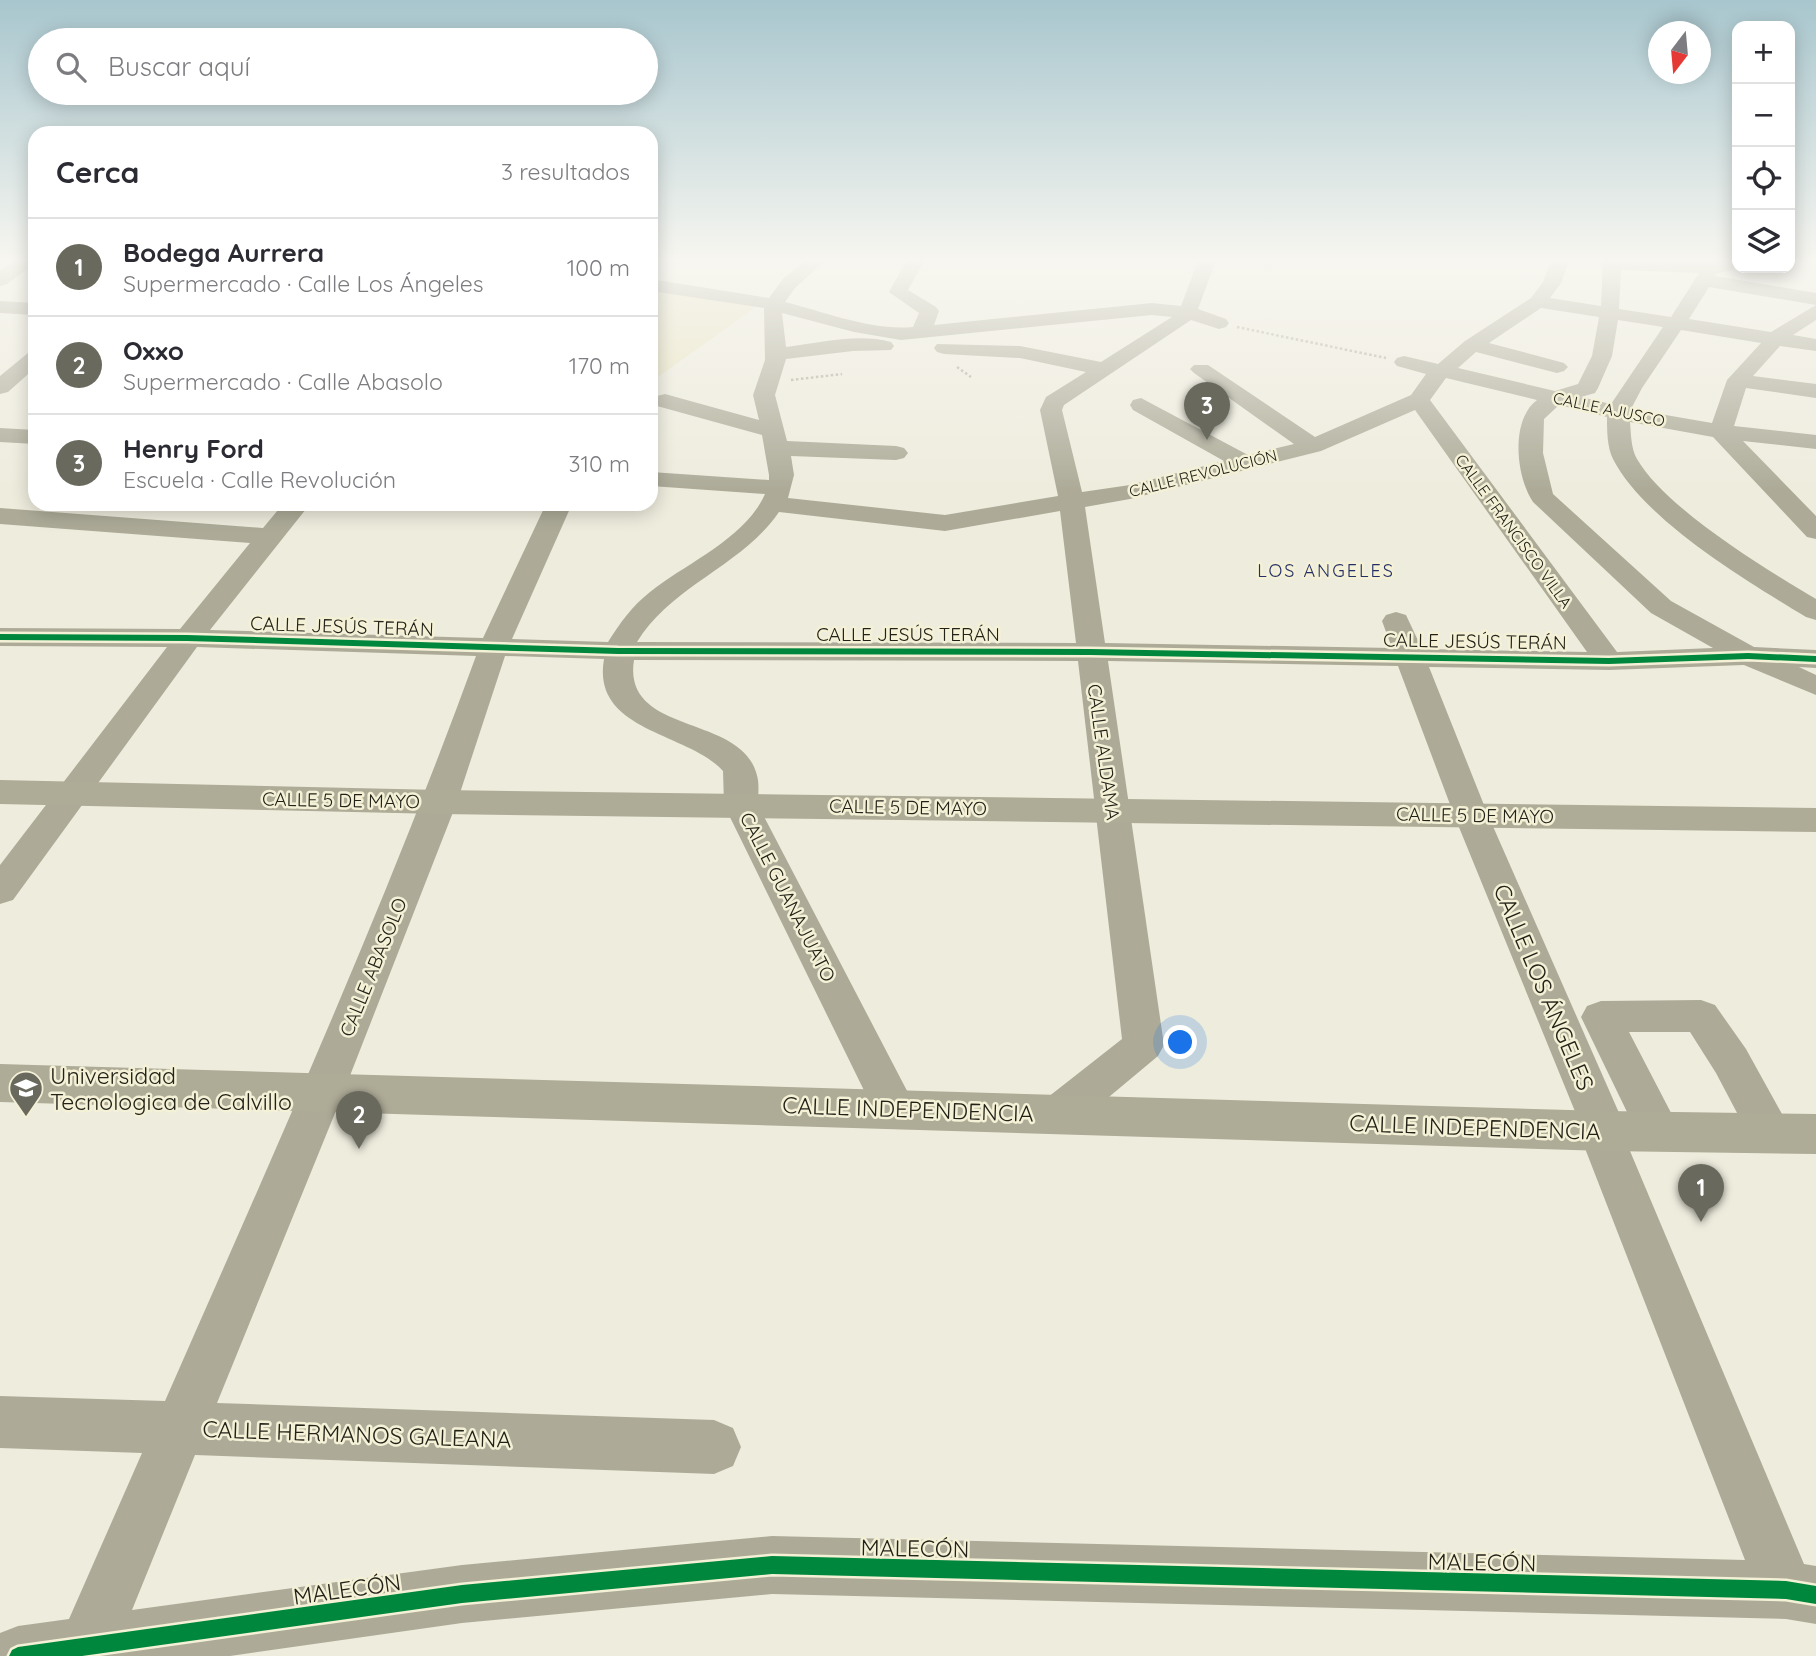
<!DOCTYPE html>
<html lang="es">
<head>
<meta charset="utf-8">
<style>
  :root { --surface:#fff; --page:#f2f2f3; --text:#2b2b33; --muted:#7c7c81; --line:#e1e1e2; --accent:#6a695d }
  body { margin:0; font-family:Quicksand,sans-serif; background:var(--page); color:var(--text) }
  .controls { position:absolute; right:21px; top:21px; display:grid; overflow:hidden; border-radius:14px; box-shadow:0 4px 18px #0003 }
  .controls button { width:63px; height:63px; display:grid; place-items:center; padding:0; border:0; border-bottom:2px solid var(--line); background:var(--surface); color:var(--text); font:35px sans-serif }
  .compass { position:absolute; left:1648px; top:21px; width:63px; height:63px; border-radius:50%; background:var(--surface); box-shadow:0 4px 18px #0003; rotate:196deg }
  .you { position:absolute; left:1181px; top:1043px; width:24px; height:24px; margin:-18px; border:5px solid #fff; border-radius:50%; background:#1a73e8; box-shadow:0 0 0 10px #1a73e833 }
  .badge { display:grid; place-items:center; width:46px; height:46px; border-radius:50%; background:var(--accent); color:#fff; font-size:23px; font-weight:700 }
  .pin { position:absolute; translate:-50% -58px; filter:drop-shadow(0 2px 4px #0008) }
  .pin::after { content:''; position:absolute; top:37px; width:24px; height:21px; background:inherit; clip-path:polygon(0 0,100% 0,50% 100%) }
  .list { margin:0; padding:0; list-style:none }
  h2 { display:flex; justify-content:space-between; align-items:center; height:91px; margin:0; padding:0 28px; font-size:30px }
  h2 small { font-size:23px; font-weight:400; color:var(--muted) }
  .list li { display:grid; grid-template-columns:46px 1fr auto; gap:21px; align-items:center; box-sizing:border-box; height:98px; padding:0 28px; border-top:2px solid var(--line) }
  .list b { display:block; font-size:26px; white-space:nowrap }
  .list p { margin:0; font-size:23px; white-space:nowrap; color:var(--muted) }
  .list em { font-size:23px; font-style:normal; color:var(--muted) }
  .icon { flex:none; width:38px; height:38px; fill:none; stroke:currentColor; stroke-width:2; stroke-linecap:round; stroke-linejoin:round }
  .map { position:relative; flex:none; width:1816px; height:1656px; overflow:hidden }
  .search { position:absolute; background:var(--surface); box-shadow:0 4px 18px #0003; left:28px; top:28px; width:630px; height:77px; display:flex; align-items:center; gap:18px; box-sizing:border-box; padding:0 24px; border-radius:38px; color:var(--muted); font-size:26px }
  .panel { position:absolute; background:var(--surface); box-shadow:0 4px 18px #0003; left:28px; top:126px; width:630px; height:385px; border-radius:21px }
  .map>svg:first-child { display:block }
</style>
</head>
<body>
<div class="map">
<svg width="1816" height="1656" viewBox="0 0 1816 1656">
  <rect width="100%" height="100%" fill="#eeecdd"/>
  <path fill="#e8e3c0" d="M651 290 756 307 658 377 651 375Z"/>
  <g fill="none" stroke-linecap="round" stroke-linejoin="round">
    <path stroke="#adab9c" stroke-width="2.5" stroke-dasharray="2.5 2.5" stroke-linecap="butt" d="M1237 327 1386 358
      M957 367 971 377
      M791 380 842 374"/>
    <path fill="#adab98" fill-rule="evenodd" d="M18 258H35V263L7 284 0 286V271Z
      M808 258H828L795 288 785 302C825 312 872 331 913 327L919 313 889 292 908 258H926L908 290 936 307 939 311 934 325 1152 303 1181 306 1199 258H1217L1198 309 1226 319 1229 323 1226 327 1219 329 1191 320 1064 405 1062 410 1082 492 1130 485 1224 461 1133 410 1130 405 1133 400 1141 398 1248 455 1294 444 1194 373 1190 369 1194 365H1208L1315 437 1411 395 1426 374 1397 366 1394 362 1397 358 1404 356 1438 364 1465 341 1531 298 1543 282 1552 258H1570L1561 283 1550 298 1601 306 1603 258 1707 262 1712 258H1732L1730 261 1737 266 1734 270 1718 273 1715 276 1816 293V305L1709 287 1689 319 1771 332 1816 305V320L1793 335 1816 339V351L1780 346 1753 376 1816 384V398L1746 388 1734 426 1816 435V449L1743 441 1816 516V539L1807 537 1713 437 1630 422C1631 434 1631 449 1637 459 1665 508 1767 570 1816 599V620L1806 617C1747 581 1645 521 1613 459 1607 447 1607 430 1607 417L1559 405 1544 419 1543 453 1553 494 1671 601 1754 647 1816 650V668L1799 667 1816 675V695L1744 665 1609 670 1429 667 1488 815 1627 1131 1630 1151 1804 1564 1816 1566V1624L1786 1619 772 1594 462 1623 230 1656H0V1633L18 1626 69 1619 142 1453 0 1448V1396L165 1401C273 1155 384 909 476 656L197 647 13 900 0 904V865L167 647 0 646V628L180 629 250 543 0 524V508L263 528 283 504H310L210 630 483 638 546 504H572L512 639 608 642C620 623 632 606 650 592 686 563 745 539 765 494L651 486V472L769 480V475L762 435 657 406 654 401 657 396 665 394 759 420 753 395 765 360 764 308 651 291V279L769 298 782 280ZM1621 270 1699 273 1671 317 1619 309ZM1541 308 1599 317 1592 356 1578 384 1555 391 1458 368 1476 352 1557 373 1564 371 1568 367 1564 363 1489 343ZM782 313 854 332 901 340 1152 315 1172 317 1101 362 1020 346 937 344 934 348 937 352 944 354 1020 358 1086 372 1046 397 1040 410 1058 496 945 515 788 498 794 475 791 456 896 460 904 458 908 453 904 448 896 446 787 441 775 395 786 359 853 351 891 350 894 346 891 342C858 333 820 343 786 347ZM1618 320 1663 327 1611 404 1581 397 1595 393 1598 388 1612 356ZM1681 330 1761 343 1727 380 1712 423 1631 409 1642 388ZM1446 378 1537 400C1510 420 1516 477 1533 502L1651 613 1713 648 1617 652 1430 400ZM1415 410 1587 652 1422 649 1406 615 1396 612 1386 615 1382 621 1392 648 1105 643 1085 507 1130 499 1321 451ZM1060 511 1076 643 637 642C672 585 742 566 779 512L945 531ZM505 656 604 659C591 732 688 732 723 771L724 805 879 1121 894 1126 909 1121 916 1108 758 805C758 794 760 783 756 772 738 714 622 735 634 660L1078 661 1122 1039 1043 1101 1036 1114 1043 1127 1058 1132 1073 1127 1158 1056 1164 1045 1108 661 1398 666 1454 815 1583 1131 1586 1151 1745 1560 772 1536 462 1565 132 1610 195 1455 714 1474 733 1466 741 1447 733 1428 714 1420 217 1403 344 1091 457 802Z
      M0 301 35 303V315L0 313Z
      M35 351V368L8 392 0 394V376L28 353Z
      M0 428 35 430V444L0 442Z
      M1701 1000 1715 1005 1746 1049 1793 1134 1787 1147 1771 1152 1755 1147 1716 1073 1690 1032H1629L1681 1132 1675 1145 1659 1150 1643 1145 1581 1017 1587 1006 1601 1001Z"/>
    <path fill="#aeab97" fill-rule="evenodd" d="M0 780 440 790 1816 808V832L440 814 0 804Z
      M0 1064 1605 1111 1816 1114V1154L1605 1151 0 1102Z"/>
    <g stroke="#f4f1d7" stroke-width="5">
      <path id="cycleway" d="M0 634 187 635 618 648 1090 649 1609 658 1748 653 1816 656V662L1748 659 1609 664 1090 655 618 654 187 641 0 640Z
        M772 1556 1786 1581 1816 1586V1604L1786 1599 772 1574 462 1603 82 1656H9L12 1650 18 1647 462 1585Z"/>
    </g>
    <use href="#cycleway" fill="#00873e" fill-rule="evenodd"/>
  </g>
  <linearGradient id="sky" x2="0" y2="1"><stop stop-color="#a8c6ce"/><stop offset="0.53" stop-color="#f7f6f0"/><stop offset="1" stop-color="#f7f6f0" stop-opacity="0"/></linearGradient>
  <rect width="1816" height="490" fill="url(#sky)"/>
  <defs>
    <g id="university-pin" transform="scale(1.75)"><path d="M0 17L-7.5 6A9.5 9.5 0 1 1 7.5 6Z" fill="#6a695d" stroke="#f4f1d7"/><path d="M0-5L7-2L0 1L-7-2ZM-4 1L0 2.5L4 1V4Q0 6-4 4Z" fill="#fff"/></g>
  </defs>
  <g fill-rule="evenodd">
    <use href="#university-pin" x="26" y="1088"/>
  </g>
  <g text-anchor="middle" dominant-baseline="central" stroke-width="5" stroke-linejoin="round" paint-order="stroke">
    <g font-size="16" fill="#232218" stroke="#f4f1d7">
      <text transform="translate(1609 409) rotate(12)">CALLE AJUSCO</text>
      <text transform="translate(1203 473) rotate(-14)">CALLE REVOLUCIÓN</text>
      <text transform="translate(1514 531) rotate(54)">CALLE FRANCISCO VILLA</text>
    </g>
    <g font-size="18" letter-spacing="2" fill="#242f67" stroke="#f4f1d7">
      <text x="1326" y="570">LOS ANGELES</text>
    </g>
    <g font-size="19" fill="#232218" stroke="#f4f1d7">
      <text transform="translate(342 626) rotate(2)">CALLE JESÚS TERÁN</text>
      <text x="908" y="634">CALLE JESÚS TERÁN</text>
      <text transform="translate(1475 641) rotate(1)">CALLE JESÚS TERÁN</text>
      <text transform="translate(1104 752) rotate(82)">CALLE ALDAMA</text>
      <text transform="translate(341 800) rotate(1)">CALLE 5 DE MAYO</text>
      <text transform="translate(908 807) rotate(1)">CALLE 5 DE MAYO</text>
      <text transform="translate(1475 815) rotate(1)">CALLE 5 DE MAYO</text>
      <text transform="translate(788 897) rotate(63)">CALLE GUANAJUATO</text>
      <text transform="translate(373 967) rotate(-68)">CALLE ABASOLO</text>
    </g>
    <g font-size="23" fill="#232218" stroke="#f4f1d7">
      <text transform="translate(1544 987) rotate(67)">CALLE LOS ÁNGELES</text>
      <text transform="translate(908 1109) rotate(2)">CALLE INDEPENDENCIA</text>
      <text transform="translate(1475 1127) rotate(2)">CALLE INDEPENDENCIA</text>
      <text transform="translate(357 1434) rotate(2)">CALLE HERMANOS GALEANA</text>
      <text transform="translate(915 1548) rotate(1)">MALECÓN</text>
      <text transform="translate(1482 1562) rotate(1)">MALECÓN</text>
      <text transform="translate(347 1589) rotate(-8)">MALECÓN</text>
    </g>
    <g font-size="23" fill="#232218" stroke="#f4f1d7" text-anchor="start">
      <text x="50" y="1075">Universidad<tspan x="50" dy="26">Tecnologica de Calvillo</tspan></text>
    </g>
  </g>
</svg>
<div class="controls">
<button>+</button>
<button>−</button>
<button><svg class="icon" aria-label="locate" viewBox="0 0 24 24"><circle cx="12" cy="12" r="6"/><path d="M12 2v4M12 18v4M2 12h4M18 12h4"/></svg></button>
<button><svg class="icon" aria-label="layers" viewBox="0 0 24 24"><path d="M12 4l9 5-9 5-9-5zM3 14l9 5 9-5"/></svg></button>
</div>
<svg class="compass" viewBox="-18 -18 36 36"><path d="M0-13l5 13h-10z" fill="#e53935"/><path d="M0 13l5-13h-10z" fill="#7c7c81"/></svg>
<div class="you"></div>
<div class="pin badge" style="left:1701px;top:1222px">1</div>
<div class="pin badge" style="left:359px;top:1149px">2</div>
<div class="pin badge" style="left:1207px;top:440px">3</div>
<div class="search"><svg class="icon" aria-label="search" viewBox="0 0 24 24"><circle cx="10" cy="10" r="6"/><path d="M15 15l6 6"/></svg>Buscar aquí</div>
<section class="panel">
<h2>Cerca<small>3 resultados</small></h2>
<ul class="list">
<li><span class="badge">1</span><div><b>Bodega Aurrera</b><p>Supermercado · Calle Los Ángeles</p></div><em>100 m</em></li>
<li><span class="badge">2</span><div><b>Oxxo</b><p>Supermercado · Calle Abasolo</p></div><em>170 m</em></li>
<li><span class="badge">3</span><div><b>Henry Ford</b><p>Escuela · Calle Revolución</p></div><em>310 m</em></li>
</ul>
</section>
</div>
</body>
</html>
